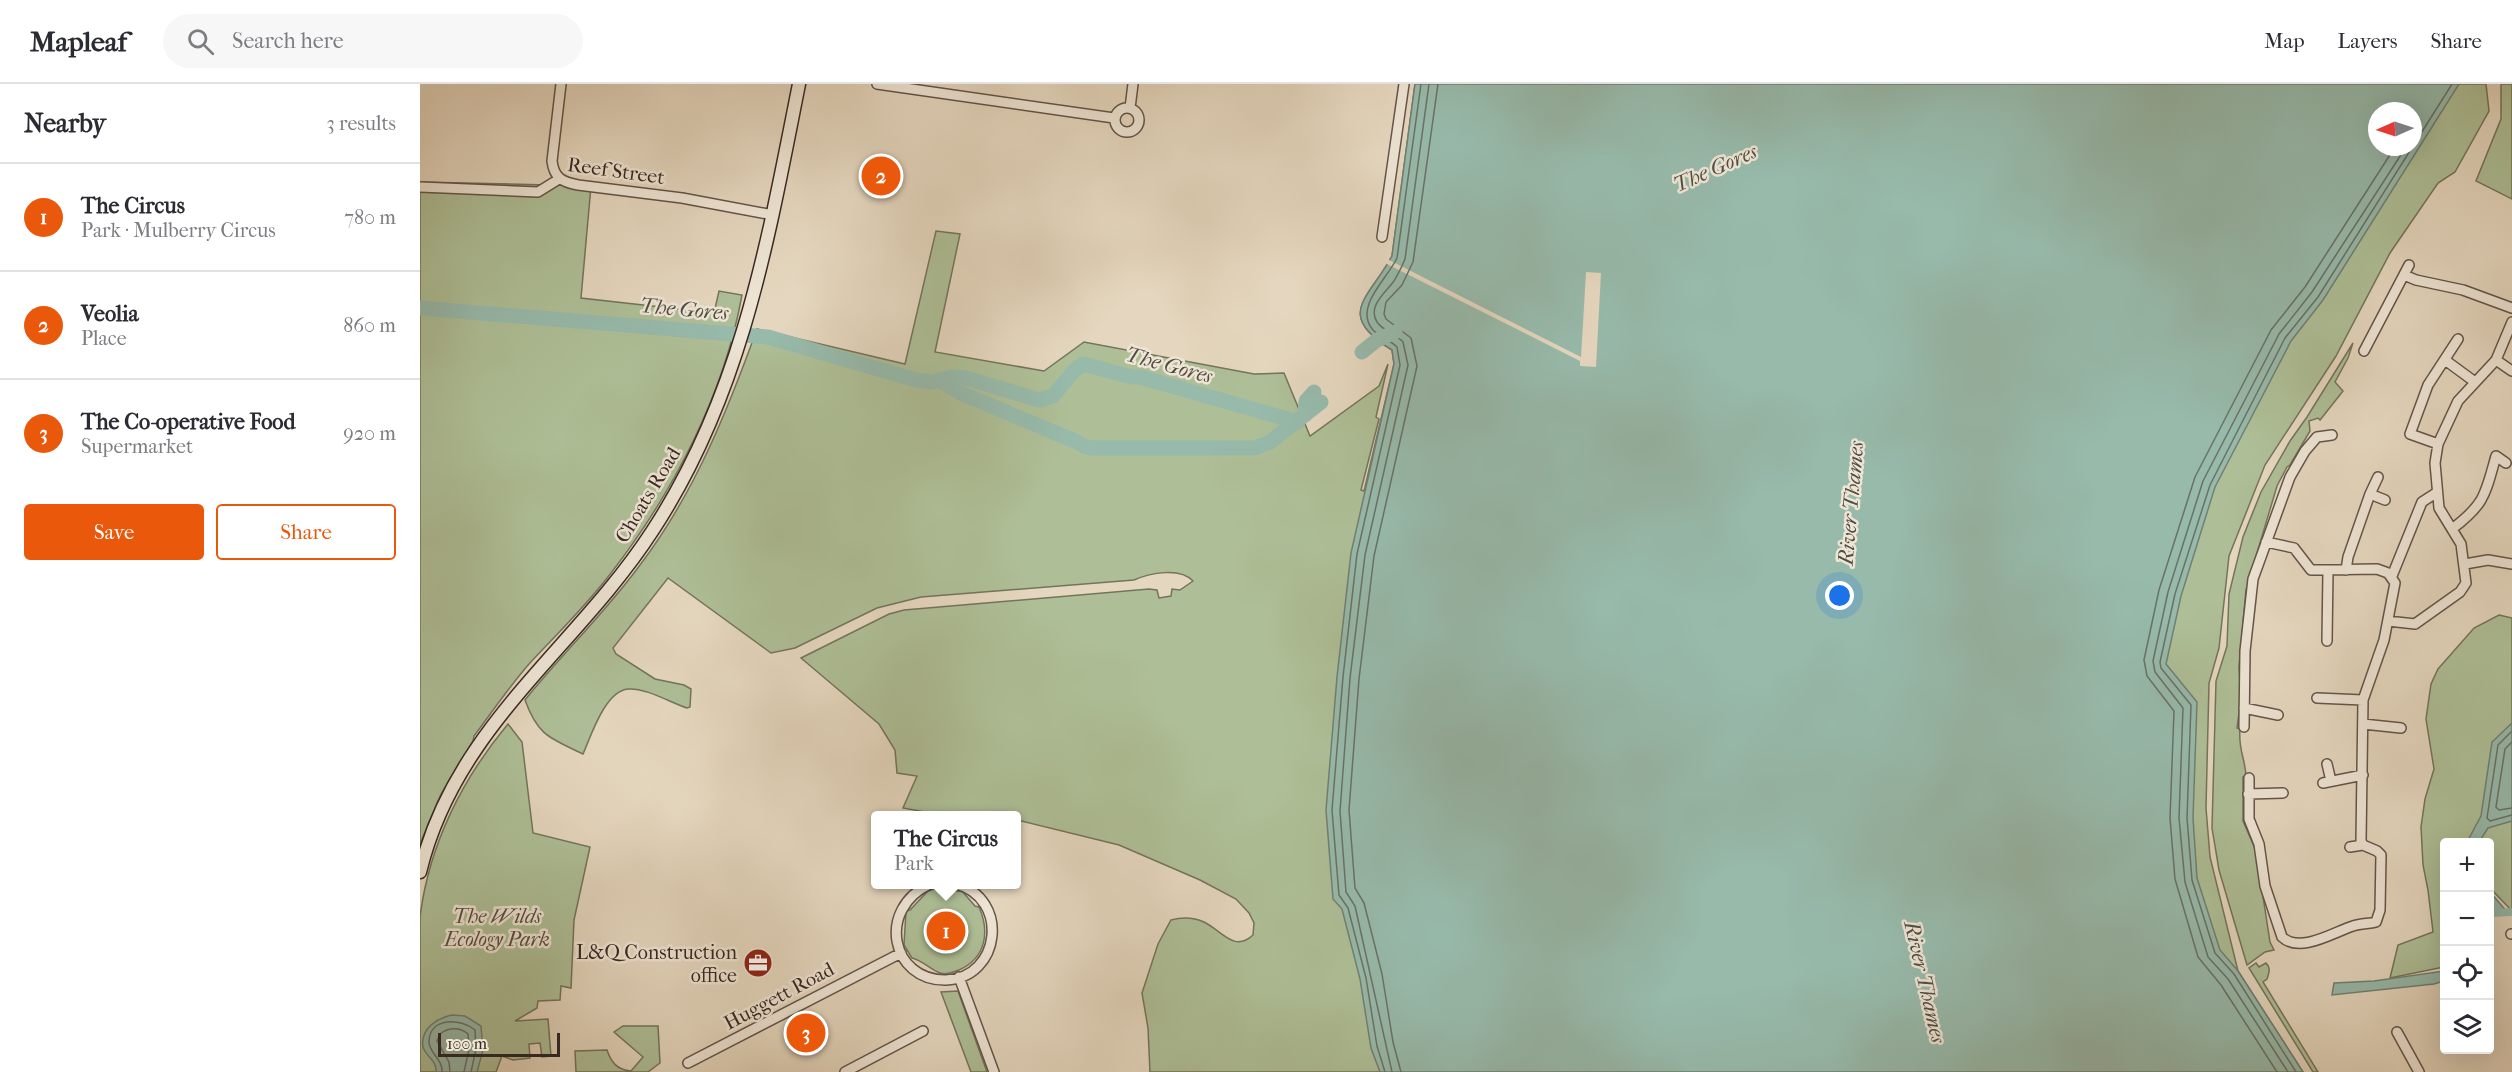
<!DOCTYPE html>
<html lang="en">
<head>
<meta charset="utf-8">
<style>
  :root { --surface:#fff; --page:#f7f7f7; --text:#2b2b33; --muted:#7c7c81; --line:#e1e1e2; --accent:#ea580c }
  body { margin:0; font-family:"IM FELL French Canon",serif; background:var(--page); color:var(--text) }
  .controls { position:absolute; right:18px; bottom:18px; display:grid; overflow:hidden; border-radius:6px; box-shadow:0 6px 24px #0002 }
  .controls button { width:54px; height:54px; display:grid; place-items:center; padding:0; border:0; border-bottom:2px solid var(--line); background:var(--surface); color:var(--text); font:30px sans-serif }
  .compass { position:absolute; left:1948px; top:18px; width:54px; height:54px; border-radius:50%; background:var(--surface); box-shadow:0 6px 24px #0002; rotate:267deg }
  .scale { position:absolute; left:18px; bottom:15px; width:122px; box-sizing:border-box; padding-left:6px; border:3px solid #392923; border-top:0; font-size:16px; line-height:21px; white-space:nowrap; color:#392923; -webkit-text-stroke:4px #eee5d5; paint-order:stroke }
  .you { position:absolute; left:1420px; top:512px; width:21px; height:21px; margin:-15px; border:4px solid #fff; border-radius:50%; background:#1a73e8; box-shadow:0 0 0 9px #1a73e833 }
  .badge { display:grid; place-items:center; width:39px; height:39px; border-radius:50%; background:var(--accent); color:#fff; font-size:20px; font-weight:700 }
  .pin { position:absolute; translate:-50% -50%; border:3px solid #fff; box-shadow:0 2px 6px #0006 }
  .popup { position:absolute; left:451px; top:727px; width:150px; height:78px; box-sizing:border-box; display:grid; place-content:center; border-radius:6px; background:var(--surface); filter:drop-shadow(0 2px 4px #0005); font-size:20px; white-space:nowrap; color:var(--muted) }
  .popup b { font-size:22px; color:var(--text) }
  .popup::after { content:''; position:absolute; left:50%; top:100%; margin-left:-12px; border:12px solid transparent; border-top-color:var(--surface) }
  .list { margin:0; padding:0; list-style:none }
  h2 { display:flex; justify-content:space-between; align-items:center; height:78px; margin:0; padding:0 24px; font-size:26px }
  h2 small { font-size:20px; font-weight:400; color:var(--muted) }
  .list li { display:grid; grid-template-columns:39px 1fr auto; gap:18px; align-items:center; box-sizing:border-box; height:108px; padding:0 24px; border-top:2px solid var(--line) }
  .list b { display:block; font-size:22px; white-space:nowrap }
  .list p { margin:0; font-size:20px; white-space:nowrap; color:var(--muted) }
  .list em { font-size:20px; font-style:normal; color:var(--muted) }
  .actions { display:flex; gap:12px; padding:18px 24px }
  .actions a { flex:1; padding:14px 0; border:2px solid var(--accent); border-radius:6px; text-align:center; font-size:21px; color:var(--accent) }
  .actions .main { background:var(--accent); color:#fff }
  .icon { flex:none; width:33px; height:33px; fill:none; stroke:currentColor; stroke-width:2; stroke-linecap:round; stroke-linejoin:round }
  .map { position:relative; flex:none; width:2092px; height:988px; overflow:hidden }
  header { display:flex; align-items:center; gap:36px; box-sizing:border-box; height:84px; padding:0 30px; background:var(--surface); border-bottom:2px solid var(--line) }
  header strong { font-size:28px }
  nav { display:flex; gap:33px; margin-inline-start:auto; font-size:21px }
  .search { width:420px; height:54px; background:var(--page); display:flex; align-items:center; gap:15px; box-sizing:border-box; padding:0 21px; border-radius:33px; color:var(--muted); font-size:22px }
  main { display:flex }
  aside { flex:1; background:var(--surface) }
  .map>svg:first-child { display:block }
</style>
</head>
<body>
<header>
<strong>Mapleaf</strong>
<div class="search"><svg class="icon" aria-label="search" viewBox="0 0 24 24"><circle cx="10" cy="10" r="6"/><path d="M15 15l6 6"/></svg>Search here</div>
<nav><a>Map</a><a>Layers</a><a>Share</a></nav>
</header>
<main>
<aside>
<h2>Nearby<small>3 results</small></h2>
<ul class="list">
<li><span class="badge">1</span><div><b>The Circus</b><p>Park · Mulberry Circus</p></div><em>780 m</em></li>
<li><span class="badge">2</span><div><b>Veolia</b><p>Place</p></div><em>860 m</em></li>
<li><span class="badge">3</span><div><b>The Co-operative Food</b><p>Supermarket</p></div><em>920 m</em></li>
</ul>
<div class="actions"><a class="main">Save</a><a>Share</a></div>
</aside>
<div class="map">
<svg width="2092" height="988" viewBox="0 0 2092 988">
  <rect width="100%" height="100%" fill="#e5d7bf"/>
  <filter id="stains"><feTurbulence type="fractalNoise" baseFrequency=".00333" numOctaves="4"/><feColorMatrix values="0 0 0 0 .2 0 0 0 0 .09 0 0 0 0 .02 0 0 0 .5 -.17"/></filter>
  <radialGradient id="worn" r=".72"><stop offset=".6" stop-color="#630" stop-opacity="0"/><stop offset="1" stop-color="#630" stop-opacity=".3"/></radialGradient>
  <path fill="#aebf97" stroke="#74745d" stroke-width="1.5" fill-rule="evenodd" d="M995 0 1213 988H730L728 944 722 909 738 860 751 836C762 833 773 833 784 838 801 846 814 869 833 851L834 839 829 829 816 815 780 796 699 761 597 736 596 732 568 730 521 731 483 724 497 692 477 689 475 666 459 640 381 574 469 530 484 526 729 505 737 506 739 514 751 512 752 505 760 506 773 497C760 483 730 489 714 496L501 513 457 524 375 564 351 569 248 494 193 564 196 570 235 595 264 601 271 605 270 623 267 624C249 618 227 604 208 605 185 607 171 652 163 670 130 654 118 652 105 616 142 570 185 529 220 481 274 410 307 328 337 245L485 280 516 147 540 150 515 268 624 287 664 258 834 290 864 289 890 352 959 302 968 280 956 333 959 335 941 406 944 407 974 280 972 266C914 230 949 215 972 172Z
    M1856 0H2066L2069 27 2035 88 2018 99 1970 169 1916 272 1845 381 1809 472 1799 564 1789 599 1786 724 1790 773 1818 887 1883 988H1855L1746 770 1737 492ZM1957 27H1993V63H1957Z
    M2081 0H2092V115L2056 97 2081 35Z
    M0 98 171 102 161 214 294 229 299 207 322 211C304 311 253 409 191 489 166 522 137 550 109 580 89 603 72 628 54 652L53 657 21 710 0 760Z
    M1933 259 1928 274 1915 298 1923 307 1900 336 1898 334 1889 337 1890 347 1870 381 1867 383 1857 402 1826 506 1819 583 1821 614 1817 644 1820 645C1818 666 1825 673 1826 692L1823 693V737L1836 767 1850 858 1854 866 1845 868 1827 881 1799 786 1792 744 1796 597 1807 562 1809 510 1823 453 1841 408 1870 357 1887 333Z
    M2079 531 2092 534V827L2070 804V758H2024V883L1970 894 1978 861 2013 848 2008 806 2003 781 2001 743 2005 715 2014 685 2006 635 2011 600 2018 585 2054 544Z
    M88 640 102 658 113 749 170 763 154 836 151 904 141 902 140 916 118 917 117 924 95 937 128 935 131 972 122 973 120 959 109 960 110 974 93 976 82 972 76 988H0C0 953 0 918 0 883 0 866 0 849 0 833 9 761 42 695 88 640Z
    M518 804 521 807H542L555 822 559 823C570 848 566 874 539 886 534 888 525 891 520 889 511 886 502 876 492 874L484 861 486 827 490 826 508 807Z
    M1836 879 1839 883 1846 879C1851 884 1849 889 1847 895L1843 898 1898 988H1893L1829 884Z
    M538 907 567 988H551L521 908Z
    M203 942H238L240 979 228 988H156L155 967 187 966C191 978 197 986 211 987L223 973 194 948Z"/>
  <path fill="#97baab" stroke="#718075" stroke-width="1.5" fill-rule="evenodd" d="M995 0H2039L1903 216 1871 257 1795 403 1761 512 1746 580 1777 618 1773 734 1777 794 1800 866 1818 887 1883 988H960L951 964 940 895 922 825 913 815 906 726 917 593 931 469 974 280 972 266C914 230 949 215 972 172ZM1957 27H1993V63H1957Z
    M2092 639V737L2068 744 2059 758H2047L2061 732 2072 658Z
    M2070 808 2089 830 2073 831 2070 834Z
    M2024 887V897L2014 900 1912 911 1914 899 1954 897Z
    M32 931 45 932 61 942 63 966 57 988H16C17 976 6 973 3 963 0 944 18 934 32 931Z"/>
  <path fill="#e5d7bf" d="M967 175 1161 273 1166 188 1181 189 1176 283 1160 282V277L965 179Z"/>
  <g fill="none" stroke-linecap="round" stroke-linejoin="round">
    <path stroke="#687267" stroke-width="1.5" d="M2092 647 2078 661 2067 734 2070 737 2092 731
      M2092 658 2085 665 2076 723 2079 726 2092 724
      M22 988C23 975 8 968 9 957 10 933 41 934 55 946L56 965 51 988
      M30 988 29 978 17 957 20 950C29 943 40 943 48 950L49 965 44 988
      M965 988 957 962 946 894 928 824 919 811 912 726 923 593 937 470 980 281 977 263C970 256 960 253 953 246 933 223 968 194 977 174L1001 0
      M972 988 935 822 926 808 920 727 930 594 945 471 988 281 983 258C976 250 963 247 957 238 947 222 966 208 974 197 978 190 982 183 985 175L1009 0
      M981 988 973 958 962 890 944 819 935 804 929 726 939 595 954 472 997 282 991 254 966 235 964 230 966 218 982 201 993 178 1018 0
      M1857 988 1801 901 1778 873 1755 795 1750 734 1754 627 1727 592 1724 576 1739 506 1775 393 1851 246 1885 203 1975 63
      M1868 988 1808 895 1788 873 1765 798 1759 734 1763 624 1735 588 1733 577 1748 508 1783 397 1859 250 1892 208 1986 63
      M1876 988 1814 890 1795 869 1772 796 1767 734 1771 621 1741 584 1740 578 1755 510 1790 401 1865 254 1898 213 2032 0"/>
    <path stroke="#97baab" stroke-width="8" d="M2070 829 2092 828"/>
    <path stroke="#97baab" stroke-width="15" d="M0 224 348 253 496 296 512 298 532 293 546 294 619 316 633 312 654 287 663 280 711 293H720L878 338
      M942 268 957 256 975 248
      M518 296 543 310 657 358 666 363 673 364H835L850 358 901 318
      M885 331 886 317 894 308"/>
    <g stroke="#64544a" stroke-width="12">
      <path id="street" d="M141 0 132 77C134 94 142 98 158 101L262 114 353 131
        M457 0 694 34
        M695 36a12 12 0 1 1 24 0a12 12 0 1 1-24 0Z
        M710 24 713 0
        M0 103 118 108 139 95
        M962 153 984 0
        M1984 191 1996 196 2043 206 2092 224
        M1944 267 1989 181
        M2025 276 2055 298
        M2076 276 2092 287
        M2018 360 1990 350 2008 301 2038 255
        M1950 410 1958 393
        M2032 445C2065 420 2065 411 2076 372L2086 379
        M2045 480 2068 476 2092 480
        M1926 486 1928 473 1950 410 1965 416
        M1972 492 2002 418 2016 409
        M1968 537 1995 540 2040 508 2046 499 2041 460 2019 424 2015 379 2018 360 2038 317 2076 276 2092 238
        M1907 557 1908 487
        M1897 614 1943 616
        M1824 624 1858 631
        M1943 640 1981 644
        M1824 643 1825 567 1833 495 1870 393 1885 367 1897 353 1912 351
        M1907 680 1911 697
        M1829 694V735L1839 760 1845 802 1862 853C1880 870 1914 848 1933 842 1941 839 1949 840 1956 838L1960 826 1961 771 1957 767 1943 761 1941 757 1943 616 1964 556 1975 499 1968 489 1957 485 1891 486 1874 464 1846 458
        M1903 699 1943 691
        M1828 710 1863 709
        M1930 763 1943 761
        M510 800C456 825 471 897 526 896 581 894 590 814 536 800
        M2091 850H2092
        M539 893 574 988
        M1977 948 1999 988
        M268 979 481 869
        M425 988 503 947"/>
    </g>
    <g stroke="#392923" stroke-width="15">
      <path id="secondary" d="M0 788C35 642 156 565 233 446 322 310 348 156 379 0"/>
    </g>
    <use href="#street" stroke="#eee5d5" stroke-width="9"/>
    <use href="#secondary" stroke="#eee5d5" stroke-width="12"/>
  </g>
  <defs>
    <g id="office-disc" transform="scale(1.5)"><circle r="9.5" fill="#8f2418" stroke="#eee5d5"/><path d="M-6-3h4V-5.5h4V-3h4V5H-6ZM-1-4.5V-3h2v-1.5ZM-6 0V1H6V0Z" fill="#fff"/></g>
  </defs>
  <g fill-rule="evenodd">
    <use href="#office-disc" x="338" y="879"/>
  </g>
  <g text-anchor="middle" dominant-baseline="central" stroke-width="5" stroke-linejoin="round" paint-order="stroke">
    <g font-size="20" fill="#392923" stroke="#eee5d5">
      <text transform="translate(196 87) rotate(8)">Reef Street</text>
      <text transform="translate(228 411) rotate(-59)">Choats Road</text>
      <text transform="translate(359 912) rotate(-28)">Huggett Road</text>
    </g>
    <g font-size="20" font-style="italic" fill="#564e40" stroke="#eee5d5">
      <text x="77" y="832">The Wilds<tspan x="77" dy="23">Ecology Park</tspan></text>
    </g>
    <g font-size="20" fill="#392923" stroke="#eee5d5" text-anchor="end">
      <text x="317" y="868">L&amp;Q Construction<tspan x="317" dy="23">office</tspan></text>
    </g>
    <g font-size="21" font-style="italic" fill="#504d45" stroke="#eee5d5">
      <text transform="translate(1295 84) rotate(-24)">The Gores</text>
      <text transform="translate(264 225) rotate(5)">The Gores</text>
      <text transform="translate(749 281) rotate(15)">The Gores</text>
      <text transform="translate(1431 419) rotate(-85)">River Thames</text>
      <text transform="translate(1505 898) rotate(77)">River Thames</text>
    </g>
  </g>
  <rect width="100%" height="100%" filter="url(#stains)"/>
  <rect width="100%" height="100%" fill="url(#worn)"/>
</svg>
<div class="controls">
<button>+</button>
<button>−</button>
<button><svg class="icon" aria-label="locate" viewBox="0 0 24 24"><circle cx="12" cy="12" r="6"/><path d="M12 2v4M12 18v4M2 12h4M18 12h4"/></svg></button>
<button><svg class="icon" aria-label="layers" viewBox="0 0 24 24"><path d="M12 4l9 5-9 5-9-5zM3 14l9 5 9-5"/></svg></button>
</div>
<svg class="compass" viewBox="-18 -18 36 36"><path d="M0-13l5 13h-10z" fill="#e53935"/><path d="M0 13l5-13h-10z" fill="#7c7c81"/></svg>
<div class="scale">100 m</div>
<div class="you"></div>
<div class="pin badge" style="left:526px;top:847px">1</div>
<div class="popup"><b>The Circus</b>Park</div>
<div class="pin badge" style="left:461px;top:92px">2</div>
<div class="pin badge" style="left:386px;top:949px">3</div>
</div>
</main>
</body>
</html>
